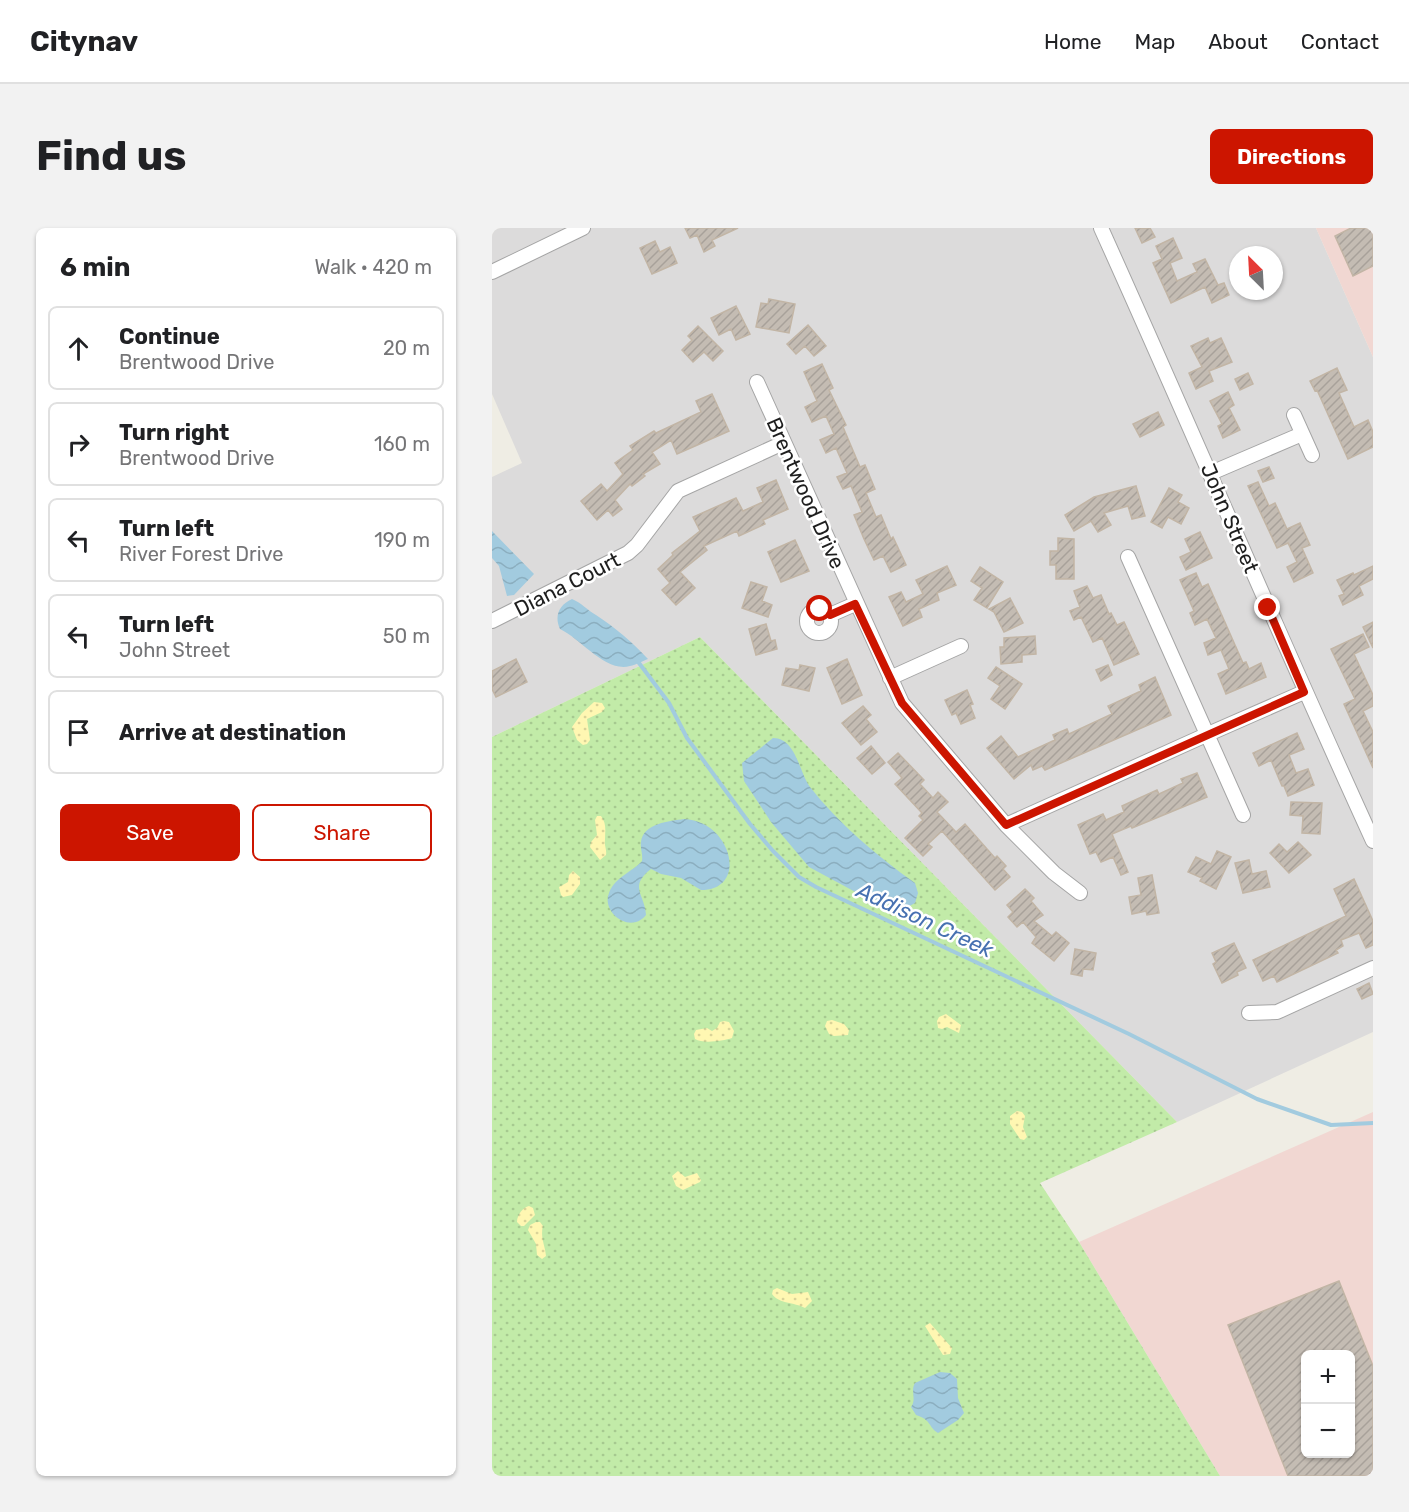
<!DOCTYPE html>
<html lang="en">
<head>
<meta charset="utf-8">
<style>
  :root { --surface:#fff; --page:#f2f2f2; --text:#202124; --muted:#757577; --line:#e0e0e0; --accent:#cc1500 }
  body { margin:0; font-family:Rubik,sans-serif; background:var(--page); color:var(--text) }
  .controls { position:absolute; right:18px; bottom:18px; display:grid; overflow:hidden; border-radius:9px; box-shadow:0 2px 4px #0004 }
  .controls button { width:54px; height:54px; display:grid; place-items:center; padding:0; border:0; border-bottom:2px solid var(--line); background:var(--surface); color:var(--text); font:30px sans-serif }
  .compass { position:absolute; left:737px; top:18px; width:54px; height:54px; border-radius:50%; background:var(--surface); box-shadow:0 2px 4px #0004; rotate:336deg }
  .stop { position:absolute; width:18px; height:18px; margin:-14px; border:4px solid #cc1500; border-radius:50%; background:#fff }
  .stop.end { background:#cc1500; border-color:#fff; box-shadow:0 2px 6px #0008 }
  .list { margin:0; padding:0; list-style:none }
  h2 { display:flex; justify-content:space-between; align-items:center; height:78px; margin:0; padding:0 24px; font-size:26px }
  h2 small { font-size:20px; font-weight:400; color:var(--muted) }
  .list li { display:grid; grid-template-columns:39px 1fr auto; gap:18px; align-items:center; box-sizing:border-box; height:84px; margin:0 12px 12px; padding:0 12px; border:2px solid var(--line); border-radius:9px }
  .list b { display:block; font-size:22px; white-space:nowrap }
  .list p { margin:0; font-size:20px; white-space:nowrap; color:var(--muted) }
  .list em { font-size:20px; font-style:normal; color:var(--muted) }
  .actions { display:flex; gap:12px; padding:18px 24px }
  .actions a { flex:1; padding:14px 0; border:2px solid var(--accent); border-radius:9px; text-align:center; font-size:21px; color:var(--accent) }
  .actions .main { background:var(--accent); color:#fff }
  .icon { flex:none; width:33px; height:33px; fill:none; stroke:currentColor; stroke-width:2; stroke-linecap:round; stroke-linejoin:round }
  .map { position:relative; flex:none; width:881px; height:1248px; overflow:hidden; border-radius:9px }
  header { display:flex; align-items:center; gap:36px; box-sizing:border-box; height:84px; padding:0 30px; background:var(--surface); border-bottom:2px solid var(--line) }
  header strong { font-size:28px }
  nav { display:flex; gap:33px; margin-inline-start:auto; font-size:21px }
  .intro { display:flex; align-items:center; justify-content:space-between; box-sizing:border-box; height:144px; padding:0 36px }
  h1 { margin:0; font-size:42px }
  .button { padding:15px 27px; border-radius:9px; background:var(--accent); color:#fff; font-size:21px; font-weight:700 }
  main { display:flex; gap:36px; padding:0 36px }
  aside { flex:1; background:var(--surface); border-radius:9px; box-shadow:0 2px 4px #0004 }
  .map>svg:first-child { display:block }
</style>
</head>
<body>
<header>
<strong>Citynav</strong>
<nav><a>Home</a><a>Map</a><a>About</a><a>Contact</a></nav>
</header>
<div class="intro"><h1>Find us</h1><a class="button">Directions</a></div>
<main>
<aside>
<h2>6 min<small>Walk · 420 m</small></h2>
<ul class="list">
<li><svg class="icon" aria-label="ahead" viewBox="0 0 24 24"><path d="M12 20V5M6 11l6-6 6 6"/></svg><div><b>Continue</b><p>Brentwood Drive</p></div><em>20 m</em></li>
<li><svg class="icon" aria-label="right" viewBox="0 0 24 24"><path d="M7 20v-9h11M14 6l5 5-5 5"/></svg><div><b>Turn right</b><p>Brentwood Drive</p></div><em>160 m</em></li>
<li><svg class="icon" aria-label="left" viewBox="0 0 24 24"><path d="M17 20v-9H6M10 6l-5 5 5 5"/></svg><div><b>Turn left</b><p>River Forest Drive</p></div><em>190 m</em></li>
<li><svg class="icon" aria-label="left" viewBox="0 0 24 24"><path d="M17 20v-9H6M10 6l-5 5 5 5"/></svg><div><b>Turn left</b><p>John Street</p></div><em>50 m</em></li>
<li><svg class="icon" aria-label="arrive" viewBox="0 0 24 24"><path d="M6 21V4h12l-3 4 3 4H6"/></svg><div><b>Arrive at destination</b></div></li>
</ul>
<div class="actions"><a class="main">Save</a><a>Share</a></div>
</aside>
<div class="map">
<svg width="881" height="1248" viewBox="0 0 881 1248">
  <defs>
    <pattern id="grass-dots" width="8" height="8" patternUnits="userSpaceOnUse" patternTransform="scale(1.5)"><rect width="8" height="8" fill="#c2eba8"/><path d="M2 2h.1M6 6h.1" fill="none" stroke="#a6c990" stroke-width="1.8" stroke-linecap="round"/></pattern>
    <pattern id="sand-dots" width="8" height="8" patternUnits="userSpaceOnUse" patternTransform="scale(1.5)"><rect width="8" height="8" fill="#fff7b2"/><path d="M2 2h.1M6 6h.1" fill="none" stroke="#dad399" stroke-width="1.8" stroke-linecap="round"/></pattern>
    <pattern id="water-waves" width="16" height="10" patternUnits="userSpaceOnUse" patternTransform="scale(1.5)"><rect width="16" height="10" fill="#a2cbdf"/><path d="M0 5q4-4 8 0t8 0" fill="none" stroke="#8baebf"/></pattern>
    <pattern id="building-hatch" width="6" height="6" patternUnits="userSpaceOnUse" patternTransform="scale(1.5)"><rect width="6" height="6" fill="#c4bcb3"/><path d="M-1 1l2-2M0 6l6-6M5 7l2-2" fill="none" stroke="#a8a19a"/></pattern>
  </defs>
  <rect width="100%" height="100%" fill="#efede4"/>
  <path fill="#dcdbdb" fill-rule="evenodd" d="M0 0H77L0 38Z
    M97 0H824L881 129V804L685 894 208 409 0 509V249L30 235 0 166V47ZM746 27H782V63H746Z"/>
  <path fill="#f1d7d2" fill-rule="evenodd" d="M824 0H881V129Z
    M881 884V1248H728L587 1014ZM814 1126H858V1226H814Z"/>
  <path fill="url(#grass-dots)" d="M208 409 685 894 548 955 587 1014 728 1248H0V509Z"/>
  <path fill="url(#sand-dots)" d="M102 474 110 475 113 480 110 484 95 491 98 512 95 516 91 517 85 512 80 499 90 485Z
    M105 588H109C115 596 113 603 113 612 112 617 115 622 114 627L108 632 98 619 99 614 105 607 103 592Z
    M81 643 88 649V656L80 667 71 669 69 667 67 659 76 654 77 647Z
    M454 786 469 797 467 805 455 799 450 801 446 800 445 793 447 789Z
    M340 792 352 796 357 802 356 807 342 808 337 806 333 798 335 793Z
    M232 793 237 794 242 803 240 810C231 813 211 816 203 811L202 806 204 802 215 800 220 803 225 800 228 794Z
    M525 883 530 884 533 888 531 899 535 909 532 912 528 911 518 896V888Z
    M186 943 193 949 205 945 209 952 208 954 191 962 184 958 180 948Z
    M37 978 41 980 43 987 32 998H29L25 994C25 987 31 979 37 978Z
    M44 994H48L51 998C48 1009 53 1017 54 1028L50 1031 45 1027 44 1016 36 1002 38 997Z
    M285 1060 300 1066 316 1064 320 1073 313 1080C302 1074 287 1076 280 1066L281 1062Z
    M438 1095 460 1120 458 1126 451 1127 433 1098Z"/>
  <path fill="url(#water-waves)" d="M0 303 42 346 22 367 15 368 7 338 0 330Z
    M80 371C90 375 95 382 104 387 124 400 140 414 156 431 151 433 144 437 138 438 114 445 89 411 68 401 62 388 67 377 80 371Z
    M281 510C304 510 307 544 318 559 347 596 385 628 423 655L426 665 423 675 414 680 401 678 369 667 317 639 279 594 252 553 250 535Z
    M192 591C240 593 257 662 209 662L189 650 169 646 159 641C136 659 153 666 154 687 138 707 109 684 117 665 123 649 140 644 150 633 151 626 148 620 149 614 151 595 178 593 192 591Z
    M448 1144 458 1145 465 1151 466 1170 472 1185 466 1192 446 1205C436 1199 440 1192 424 1187L419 1179C425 1171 418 1163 423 1155Z"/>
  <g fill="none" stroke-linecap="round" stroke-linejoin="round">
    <path stroke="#a2cbdf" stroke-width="4" d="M144 431 177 475 195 510 258 596 281 623 307 649 324 659 637 806 765 871 839 897 881 895"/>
  </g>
  <path fill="url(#building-hatch)" stroke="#c2b5a5" stroke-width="1.5" fill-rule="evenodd" d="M193 0H246L220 12 223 18 212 24 205 7 198 10Z
    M643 0H658L663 9 650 15Z
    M859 0H881V38L861 48 843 8Z
    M681 10 690 30 678 35 685 53 705 44 701 36 713 31 726 57 732 55 737 67 720 75 713 59 679 75 661 35 670 31 664 18Z
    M163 13 168 24 178 19 185 35 160 46 148 20Z
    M277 71 303 76 297 105 264 99 269 75 276 76Z
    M244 78 258 106 244 112 239 101 227 107 219 90Z
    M316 97 334 118 322 128 313 118 304 126 295 116Z
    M206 98 231 123 221 133 212 124 201 134 190 122 200 112 196 108Z
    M716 110 718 115 729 110 740 134 717 143 721 153 704 161 697 145 710 139 699 118Z
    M330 136 341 160 337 162 354 197 351 199 368 239 373 237 383 261 374 265 384 289 389 287 399 311 401 309 414 337 399 344 391 328 382 332 372 311 362 287 370 284 359 258 351 261 345 249 355 245 344 220 334 225 328 212 342 206 334 188 320 194 313 179 325 173 312 144Z
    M845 140 855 162 847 165 862 199 876 192 881 204V219L856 231 825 162 823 163 818 153Z
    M756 145 761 156 748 162 743 151Z
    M736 164 742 177 737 180 748 202 731 210 726 198 730 196 718 173Z
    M220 166 237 203 185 226 179 212 160 224 168 236 151 246 153 248 140 258 138 256 123 272 130 281 121 288 116 282 105 292 89 273 109 256 115 263 131 246 123 235 141 222 138 218 162 203 164 205 209 184 204 173Z
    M666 184 672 197 648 209 641 196Z
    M777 239 782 250 771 254 766 243Z
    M284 252 296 281 271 292 273 296 247 308 245 303 212 318 215 322 188 344 203 360 184 377 170 362 178 355 166 341 181 327 180 325 208 303 201 289 244 270 251 283 271 274 265 260Z
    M766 254 777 278 783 275 795 301 808 295 818 317 810 320 821 345 802 354 795 339 805 334 796 315 785 320 756 258Z
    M644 258 653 288 640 291 636 278 612 285 619 297 606 304 599 293 582 303 573 287 602 269Z
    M677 260 690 267 686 274 697 280 689 296 676 289 670 300 659 294Z
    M708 304 720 330 694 342 688 329 699 324 693 311Z
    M566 310 582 311V351H564V337H558V323H566Z
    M303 312 317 343 289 354 276 324Z
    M455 338 464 357 445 365 447 372 427 381 430 389 411 398 397 369 409 364 414 374 431 366 424 352Z
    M881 338V351L867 358 871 367 851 377 847 368 852 366 845 352 861 345 862 347Z
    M488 339 511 354 495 380 482 372 490 360 479 353Z
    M704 345 710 359 716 356 751 435 754 434 757 441 769 435 774 449 734 466 726 446 737 441 729 422 716 427 712 415 724 410 715 391 703 397 698 385 702 383 688 352Z
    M259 354 275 359 270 373 280 377 276 389 250 380Z
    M595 358 601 370 609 367 617 386 619 385 625 397 632 394 647 426 622 437 610 410 601 414 589 389 582 392 578 383 588 379 582 363Z
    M518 370 531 395 512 404 502 384 497 381Z
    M881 394V420L871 399Z
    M274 396 279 413 283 412 285 421 264 427 257 401Z
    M871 406 877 419 862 426 881 467V478L871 483 881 504V540L852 476 863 471 839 421Z
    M543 408 544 426 530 427V434L509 436 508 419H512V410Z
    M24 431 35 454 4 469 0 461V443Z
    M355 431 370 467 350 476 335 440Z
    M308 437 323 440 317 463 290 457 294 440 307 442Z
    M616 437 620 447 609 453 604 442Z
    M504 439 530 456 513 481 499 471 508 458 496 450Z
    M663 449 679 487 553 542 550 538 541 542 539 537 522 551 495 520 509 508 526 529 563 512 561 507 575 501 577 506 620 486 616 478 649 463 647 457Z
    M475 462 481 476 478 477 483 490 469 496 464 485 460 487 453 472Z
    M371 478 379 487 374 491 385 504 369 517 350 495Z
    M805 505 812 521 797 527 804 545 816 541 822 557 796 568 792 558H790L779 532 767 538 761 525Z
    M379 518 393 535 380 546 365 530Z
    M406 525 432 552 428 556 441 570 446 564 456 574 445 584 464 604 473 596 503 630 505 628 514 638 511 641 518 649 503 662 450 603 436 616 440 619 431 628 413 610 431 592 427 588 430 585 403 556 410 550 396 534Z
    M705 545 715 569 640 600 639 598 620 606 636 644 629 647 621 629 609 634 604 624 598 626 586 597 611 586 614 592 632 584 630 578 665 562 667 566 691 555 689 551Z
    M799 574 830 575 828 606 810 605 811 588 798 587Z
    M806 614 819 627 797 645 778 625 787 616 795 624Z
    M725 623 739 629 724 661 708 653 710 650 696 644 704 629 719 636Z
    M757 632 760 646 774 643 778 659 751 665 743 635Z
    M660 647 667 685 655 687 654 683 640 686 637 669 649 667 646 650Z
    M862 651 881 693V717L874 720 867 705 849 712 851 718 844 722 846 725 785 754 782 748 771 753 761 732 854 688 842 661Z
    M533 661 542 670 539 673 551 687 542 693 560 708 564 704 577 715 562 733 540 715 544 709 531 694 525 699 516 689 521 684 515 677Z
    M742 715 754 740 745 744 746 747 730 755 721 736 724 734 720 725Z
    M583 721 604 725 601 742 591 741 590 748 579 746Z
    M877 755 881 766 870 771 865 761Z
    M847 1053 881 1138V1248H796L736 1097ZM813 1126H858V1226H813Z"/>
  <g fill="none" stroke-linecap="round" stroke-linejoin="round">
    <g stroke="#a5a5a5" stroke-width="16">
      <path id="minor" d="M609 0C701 204 788 410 881 613
        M0 44 91 0
        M265 154 410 475 514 597 562 645 588 665
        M802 187 820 227
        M719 245 810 206
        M636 329 751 587
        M315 393a12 12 0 1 1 24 0a12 12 0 1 1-24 0Z
        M338 387 363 376
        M0 393 136 325 145 317 186 263 291 215
        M398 450 469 418
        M514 597 714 507 812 464
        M757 785 785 784 881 740"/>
    </g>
    <use href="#minor" stroke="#fff" stroke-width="14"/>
  </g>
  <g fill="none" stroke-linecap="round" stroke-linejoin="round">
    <path stroke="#cc1500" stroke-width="8" d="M328 381 333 382 338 387 363 376 410 475 514 597 812 464 776 380"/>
  </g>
  <g text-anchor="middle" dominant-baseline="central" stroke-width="5" stroke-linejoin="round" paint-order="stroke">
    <g font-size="21" fill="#1e1e1e" stroke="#fff">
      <text transform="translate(314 265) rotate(66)">Brentwood Drive</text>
      <text transform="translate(738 290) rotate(67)">John Street</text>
      <text transform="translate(75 356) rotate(-27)">Diana Court</text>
    </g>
    <g font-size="22" font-style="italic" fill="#4771b1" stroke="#fff">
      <text transform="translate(433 692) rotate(25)">Addison Creek</text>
    </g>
  </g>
</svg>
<div class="controls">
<button>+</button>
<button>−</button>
</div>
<svg class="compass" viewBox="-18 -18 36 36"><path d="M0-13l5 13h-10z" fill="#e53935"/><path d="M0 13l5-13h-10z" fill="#757577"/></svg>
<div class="stop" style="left:328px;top:381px"></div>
<div class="stop end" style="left:776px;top:380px"></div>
</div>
</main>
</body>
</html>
